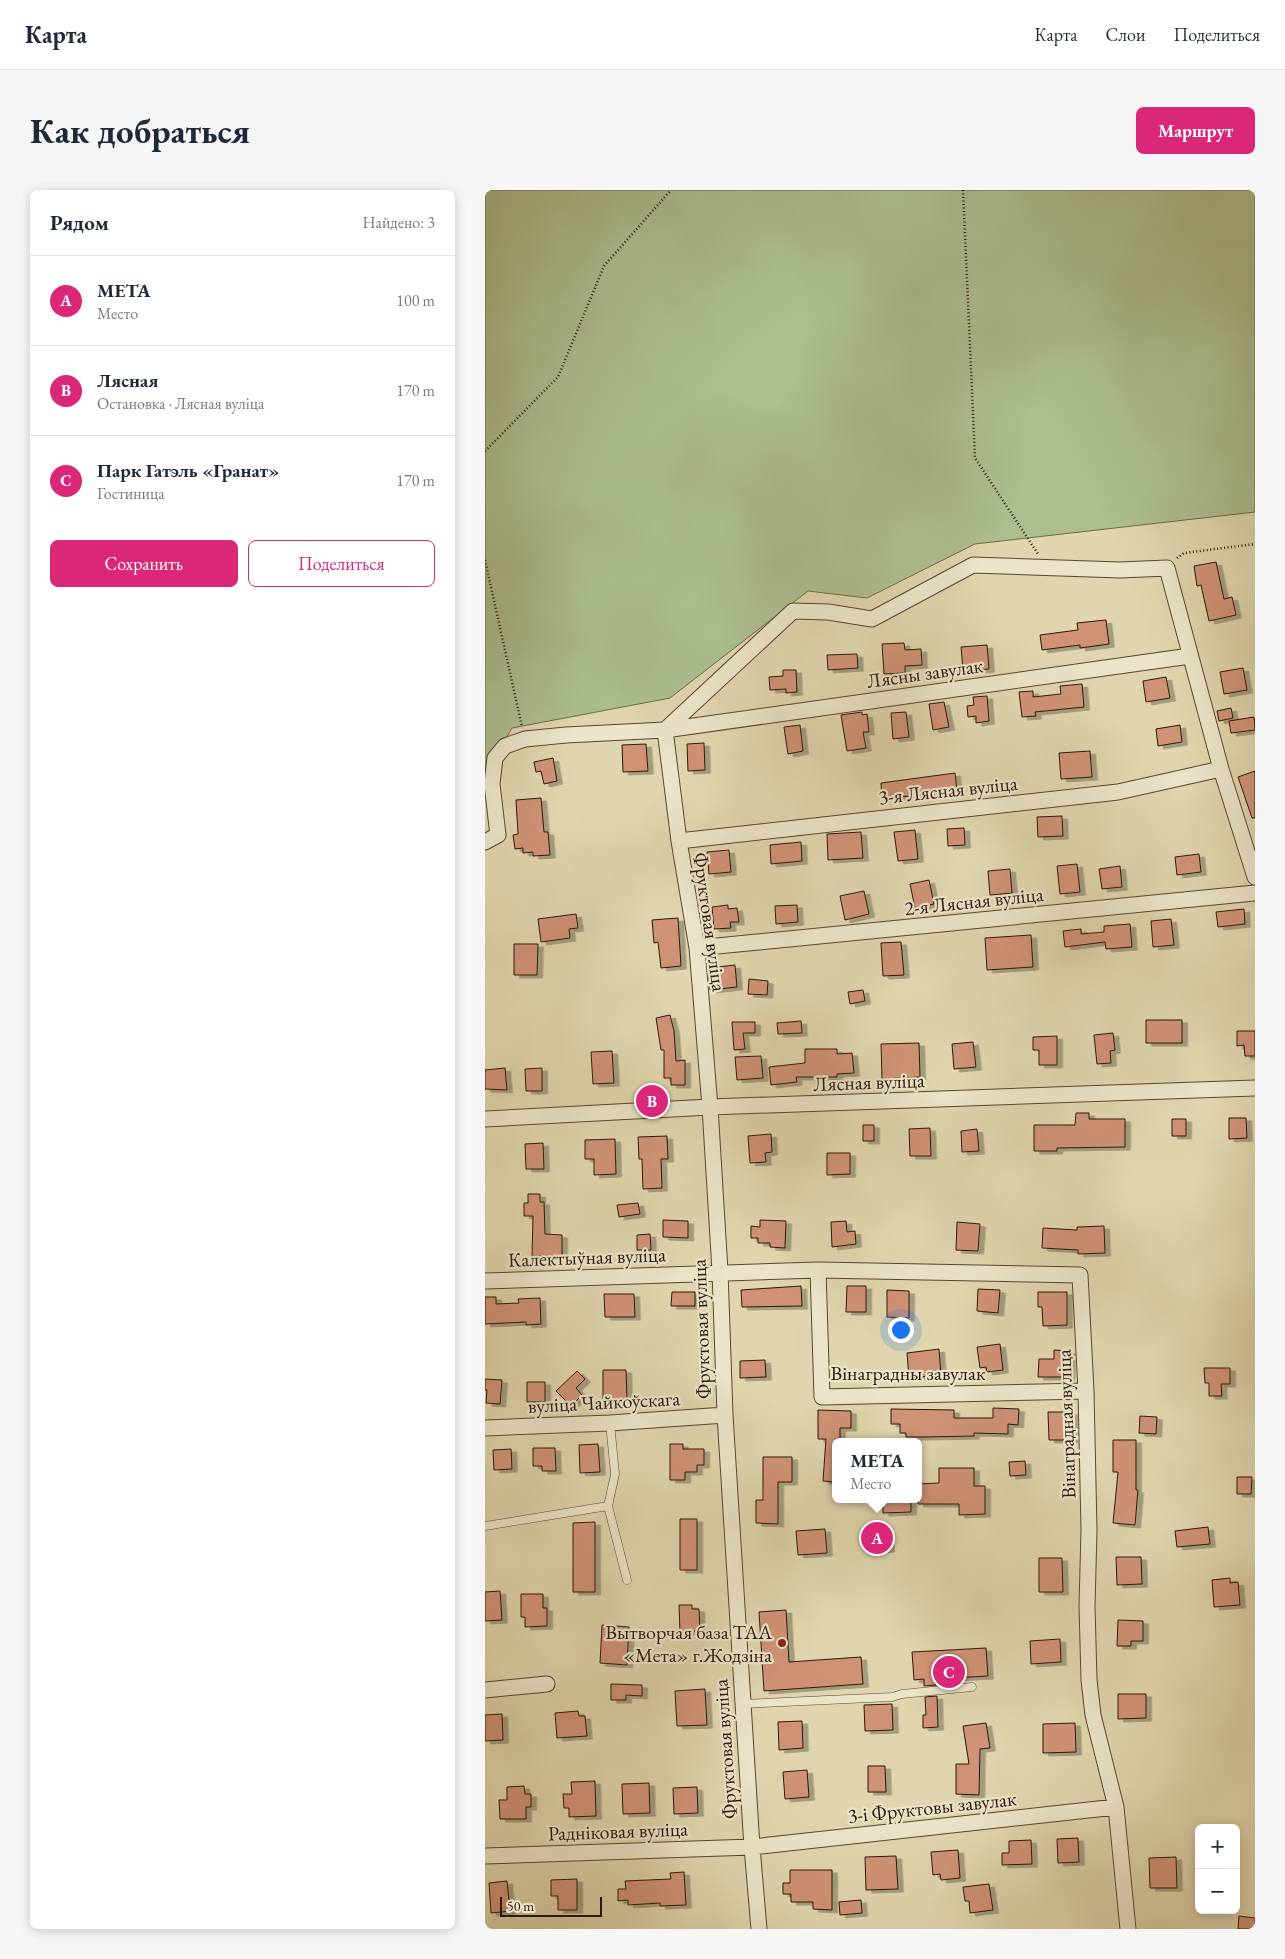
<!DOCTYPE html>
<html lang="ru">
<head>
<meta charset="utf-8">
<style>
  :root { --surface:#fff; --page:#f6f6f7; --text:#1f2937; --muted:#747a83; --line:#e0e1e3; --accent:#db2777 }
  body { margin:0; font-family:"EB Garamond",serif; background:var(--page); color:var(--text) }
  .controls { position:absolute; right:15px; bottom:15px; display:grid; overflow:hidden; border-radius:8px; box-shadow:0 2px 12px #0003 }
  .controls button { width:45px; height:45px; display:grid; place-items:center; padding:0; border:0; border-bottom:1px solid var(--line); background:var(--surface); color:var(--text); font:25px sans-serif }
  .scale { position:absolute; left:15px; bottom:12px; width:102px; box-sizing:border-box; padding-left:5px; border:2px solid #2c1709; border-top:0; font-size:14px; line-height:18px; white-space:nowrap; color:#2c1709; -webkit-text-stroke:4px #ebe4c9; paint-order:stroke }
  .you { position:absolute; left:415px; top:1139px; width:18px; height:18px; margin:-12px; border:4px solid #fff; border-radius:50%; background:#1a73e8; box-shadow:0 0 0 8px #1a73e833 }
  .badge { display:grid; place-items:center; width:32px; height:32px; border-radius:50%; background:var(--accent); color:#fff; font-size:16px; font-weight:700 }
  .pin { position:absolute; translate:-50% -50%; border:2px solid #fff; box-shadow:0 1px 5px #0006 }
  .popup { position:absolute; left:347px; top:1248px; width:90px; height:65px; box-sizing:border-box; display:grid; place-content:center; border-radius:8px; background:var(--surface); filter:drop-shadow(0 1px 4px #0005); font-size:16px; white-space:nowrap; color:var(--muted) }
  .popup b { font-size:19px; color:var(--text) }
  .popup::after { content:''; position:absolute; left:50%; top:100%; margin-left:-10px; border:10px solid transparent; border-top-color:var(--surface) }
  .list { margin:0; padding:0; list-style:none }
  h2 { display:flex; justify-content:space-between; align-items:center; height:65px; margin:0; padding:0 20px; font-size:21px }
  h2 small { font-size:16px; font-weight:400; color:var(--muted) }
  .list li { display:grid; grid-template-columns:32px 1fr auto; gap:15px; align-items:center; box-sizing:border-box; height:90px; padding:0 20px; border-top:1px solid var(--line) }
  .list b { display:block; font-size:19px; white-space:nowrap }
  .list p { margin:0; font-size:16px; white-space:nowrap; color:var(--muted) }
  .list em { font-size:16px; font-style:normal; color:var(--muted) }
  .actions { display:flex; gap:10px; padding:15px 20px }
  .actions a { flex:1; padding:11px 0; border:1px solid var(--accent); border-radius:8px; text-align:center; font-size:18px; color:var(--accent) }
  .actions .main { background:var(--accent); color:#fff }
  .map { position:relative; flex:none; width:770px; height:1739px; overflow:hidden; border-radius:8px }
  header { display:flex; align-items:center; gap:30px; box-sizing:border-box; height:70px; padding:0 25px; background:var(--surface); border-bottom:1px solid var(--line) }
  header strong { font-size:24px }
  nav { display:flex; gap:28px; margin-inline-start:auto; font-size:18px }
  .intro { display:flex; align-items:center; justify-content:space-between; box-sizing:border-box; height:120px; padding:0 30px }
  h1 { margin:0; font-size:35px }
  .button { padding:12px 22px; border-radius:8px; background:var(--accent); color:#fff; font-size:18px; font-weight:700 }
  main { display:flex; gap:30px; padding:0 30px }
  aside { flex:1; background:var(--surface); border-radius:8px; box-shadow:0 2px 12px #0003 }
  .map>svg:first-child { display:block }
</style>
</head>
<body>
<header>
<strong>Карта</strong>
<nav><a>Карта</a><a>Слои</a><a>Поделиться</a></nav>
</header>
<div class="intro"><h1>Как добраться</h1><a class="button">Маршрут</a></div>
<main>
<aside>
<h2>Рядом<small>Найдено: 3</small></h2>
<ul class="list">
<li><span class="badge">A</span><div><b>МЕТА</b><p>Место</p></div><em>100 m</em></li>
<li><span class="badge">B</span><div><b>Лясная</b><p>Остановка · Лясная вуліца</p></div><em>170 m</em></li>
<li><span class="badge">C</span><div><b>Парк Гатэль «Гранат»</b><p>Гостиница</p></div><em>170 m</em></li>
</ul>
<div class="actions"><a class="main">Сохранить</a><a>Поделиться</a></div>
</aside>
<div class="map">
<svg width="770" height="1739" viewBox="0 0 770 1739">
  <defs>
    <filter id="shadow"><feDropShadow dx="5.5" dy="3" stdDeviation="0" flood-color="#0004"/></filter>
  </defs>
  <rect width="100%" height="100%" fill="#e0d5ac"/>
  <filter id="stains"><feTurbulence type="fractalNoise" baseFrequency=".004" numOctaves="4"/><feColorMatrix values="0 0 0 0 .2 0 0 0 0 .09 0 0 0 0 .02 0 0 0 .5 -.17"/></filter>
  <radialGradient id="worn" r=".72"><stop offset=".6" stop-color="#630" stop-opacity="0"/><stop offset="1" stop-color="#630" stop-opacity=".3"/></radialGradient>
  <path fill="#acbe8e" stroke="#6c6a4c" d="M0 0H770V322L490 354 382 408 323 401 185 508 27 538 0 584Z"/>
  <path fill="#cf9274" stroke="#2c1709" filter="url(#shadow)" d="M731 372 739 409 747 407 751 425 724 431 716 395 712 396 709 376Z
    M621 430 624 454 595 458V455L557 460 555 445 593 440 592 433Z
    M419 453 420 460 436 459 437 475 420 476V483L399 484 397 454Z
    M502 455 504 479 478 481 476 457Z
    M372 464 373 478 343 480 342 465Z
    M758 478 762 500 739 504 735 482Z
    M298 480H311L312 502 301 503V499L285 500 284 487 298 486Z
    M681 487 685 508 661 512 658 491Z
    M597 494 599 517 550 522 551 526 537 527 534 502 548 501V507L576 504 575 496Z
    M502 506 504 531 491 533V526L483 527 482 516 489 515 488 507Z
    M459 512 464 537 448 540 444 514Z
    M746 518 748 528 734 531 732 521Z
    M377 522V525L382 524 384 542H378L381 558 362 561 356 525Z
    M421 522 424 547 408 549 406 523Z
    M769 527 770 540 746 543 744 531Z
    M315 535 318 561 303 564 299 537Z
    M695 535 697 552 673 556 671 539Z
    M219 553 220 580 203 581 202 554Z
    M161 554 163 581 138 582 137 555Z
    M605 561 607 587 576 589 574 563Z
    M68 568 72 591 59 594 56 581 51 582 49 572Z
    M770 581V628H767L753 587Z
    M470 583 472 601 397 609 396 593Z
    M56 608 59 642H63L65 665 48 666V662L38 663V658L30 659 28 645 33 644 31 610Z
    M577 626 578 646 553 647 552 627Z
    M479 638 480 655 463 656 462 639Z
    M430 640 433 669 413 671 409 642Z
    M376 642 378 668 343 670 342 644Z
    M316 652 317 671 286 674 285 655Z
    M244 660 246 682 224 684 222 662Z
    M714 664 716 682 692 685 690 667Z
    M592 674 595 702 575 704 572 676Z
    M635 676 637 697 617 699 614 679Z
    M525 679 527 703 505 705 503 681Z
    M444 690 449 714 430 718 425 694Z
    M379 701 384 724 360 730 355 706Z
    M243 715V719L252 718 254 732H245L246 738 229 739 227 717Z
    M312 715 313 732 291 734 290 716Z
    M759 719 760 734 733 737 731 722Z
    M91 724 93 738 84 739 85 748 56 752 53 729Z
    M193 728 196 776 176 778 173 752 169 753 167 730Z
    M686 729 689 755 668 757 666 731Z
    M645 734 647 757 621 759 620 752 580 757 578 741 596 739V744L619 742V736Z
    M546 745 548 777 502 780 500 748Z
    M416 752 419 785 398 786 396 753Z
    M29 754H53L52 785H29Z
    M250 775 252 797 225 800 223 778Z
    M264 789 283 791 282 805 263 804Z
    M378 800 380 811 365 814 363 802Z
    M185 825 189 841 191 871 200 870V895H186V888H179V860H176L171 828Z
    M661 830H697V853H661Z
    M316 831 317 843 293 844 292 833Z
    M247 832H270V843H258L260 859 249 860Z
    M752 841H770V866H760L759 855 752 856Z
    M628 843 630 860 625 861 626 873 612 874 609 845Z
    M572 846V875H554V860H548V847Z
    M488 852 491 877 469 879 467 854Z
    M434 853 435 887 397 889 396 854Z
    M320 859H352V864L367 863 369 883 352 884V887H311L312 892 286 895 284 877 320 873Z
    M127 861 129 893 108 894 106 862Z
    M276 866 278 888 252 890 250 867Z
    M20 878 22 900 0 899V880Z
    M57 878V901H41L40 879Z
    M591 923H604V929H640V957L572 958V961H549V935H590Z
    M744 928H761L762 948 744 949Z
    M687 929H701V946H687Z
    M378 935H389V951H378Z
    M445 938 446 966H425L424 939Z
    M492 939 494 961 477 962 476 941Z
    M286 944 287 962 280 963 281 972 265 973 263 946Z
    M182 946 183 969H176L177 998 158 999 157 969H154L153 947Z
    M130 949 131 984 109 985V969H100V950Z
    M58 953 59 979H41L40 954Z
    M342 963H365V984L342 985Z
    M43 1004H55V1012H59L60 1044 77 1045V1066H47L48 1026H39V1013H43Z
    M153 1013 155 1024 134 1027 132 1015Z
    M178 1030 203 1031V1048L178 1047Z
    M275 1030 301 1031 300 1058 285 1057V1053H273V1048H266V1036L275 1037Z
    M361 1031 362 1042 370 1041 371 1054 347 1057 346 1032Z
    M472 1032 495 1034 493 1061 471 1060Z
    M619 1036 620 1063 593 1064V1060L557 1058 558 1038 592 1040V1037Z
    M165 1044 166 1060H152V1045Z
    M316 1096 317 1116 257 1117 256 1100Z
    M362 1096H381V1122H361Z
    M493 1099 515 1100 513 1123 492 1121Z
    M402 1100 424 1101V1128L402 1127Z
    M187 1102H210V1116H186Z
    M553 1102H582V1135L558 1136 557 1117H553Z
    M119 1104H149L150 1127H120Z
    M0 1107H11V1114L34 1113 33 1109 55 1108 56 1134 41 1135V1132L0 1134Z
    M515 1154 518 1180 502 1182 501 1177 495 1178 492 1157Z
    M454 1159 456 1185 424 1188 422 1163Z
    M569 1160 585 1161 584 1187H553L554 1169H569Z
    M280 1170 281 1187 255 1188V1171Z
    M719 1178H745V1194H736L737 1206H724V1193H720Z
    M118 1180H141L142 1209H118Z
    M92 1181 100 1189 91 1198 97 1205 86 1216 71 1201Z
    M0 1189 17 1190 15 1214 1 1213 2 1200H0Z
    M42 1192H60V1212H42Z
    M508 1218 534 1219 533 1235 523 1234V1244L489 1243V1246L439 1247H421V1243H415V1234H406V1219L469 1220V1228H508Z
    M333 1220 366 1221V1238H355V1249H351L350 1292 338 1291 341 1249H333Z
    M563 1222H587V1250H564Z
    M655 1226 672 1227 671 1244 654 1243Z
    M628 1250H651V1300H653L650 1335 628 1333 633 1282H628Z
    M113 1254 115 1282 95 1283 94 1255Z
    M185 1254H198V1259H219V1275H212V1282H200V1290H185Z
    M48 1258H70L71 1281H57V1276H48Z
    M26 1259 27 1279 9 1280 8 1260Z
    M278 1267H307V1292H293V1334L271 1333V1310H278Z
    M540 1271 541 1285 525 1286 524 1272Z
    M454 1278H489V1296H500V1324L474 1325V1314H433V1294L454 1293Z
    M752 1287H767L766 1304H752Z
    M398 1309H426V1322L398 1323Z
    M195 1329H212V1380H195Z
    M110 1332V1402H88V1333Z
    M402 1336 404 1359 382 1360 381 1338Z
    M723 1337 725 1354 692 1357 690 1341Z
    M340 1339 342 1363 313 1365 311 1341Z
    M631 1367H656L657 1394 632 1395Z
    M554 1368H577L578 1402H554Z
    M745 1388V1393L753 1392 755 1415 729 1417 727 1390Z
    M15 1401 17 1430 0 1431V1402Z
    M36 1404H58V1418H62V1436L40 1437V1427H36Z
    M194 1415H207V1419H214L215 1441 195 1442Z
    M301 1420 304 1472 376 1467 378 1494 279 1501 274 1422Z
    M633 1430 658 1431V1451H646V1456H632Z
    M117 1435 144 1437 142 1475 115 1473Z
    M575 1449 576 1472 546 1474 545 1451Z
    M501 1458 503 1486 451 1489V1495L439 1496V1489L429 1490 427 1462Z
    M126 1494 157 1495V1506L141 1505V1510H126Z
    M220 1499 222 1535 192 1536 190 1501Z
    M633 1504H661V1528L633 1529Z
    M452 1506 453 1537 438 1538V1525H441L440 1507Z
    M407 1514 408 1540 380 1541 379 1515Z
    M93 1521 94 1526H100L102 1546 72 1548 70 1523Z
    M17 1524 18 1550 0 1551V1525Z
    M317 1531 318 1558 294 1560 293 1532Z
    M501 1533 505 1558 495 1559 494 1605 471 1604V1574H484L478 1536Z
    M590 1533 591 1562 558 1563V1534Z
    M383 1576H400L401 1602H383Z
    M322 1580 324 1607 300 1609 298 1582Z
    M110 1591 111 1626 84 1627V1618H79L78 1604H87L86 1592Z
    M164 1593 165 1623 138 1624 137 1594Z
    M39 1596 40 1604H46V1617H41V1629H15L14 1610H22V1597Z
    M212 1597 213 1623 189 1624 188 1598Z
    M593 1648 594 1672 573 1673 572 1649Z
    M546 1650 547 1674 517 1675V1663H524V1651Z
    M473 1660 475 1688 456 1690 455 1684 448 1685 446 1662Z
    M411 1666 413 1699 381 1700 380 1667Z
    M691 1667 692 1698H665L664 1668Z
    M305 1680H347V1720L328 1719V1712H306V1704H298V1693H305Z
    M199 1682 201 1715 175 1716V1713L143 1715V1710L133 1711V1699H141L140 1691 186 1689 185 1683Z
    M92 1689V1720H73V1706H66V1690Z
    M22 1691 25 1721 6 1723 4 1693Z
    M504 1694 508 1720 485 1723 484 1711H480L478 1697Z
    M376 1710 377 1723 355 1725 354 1712Z
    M754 1726 770 1728V1739H753Z"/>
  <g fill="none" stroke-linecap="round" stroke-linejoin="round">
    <g stroke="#594632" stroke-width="9">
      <path id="service" d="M125 1233 130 1284 123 1316 142 1390
        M0 1336 123 1316
        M258 1514 407 1507 417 1504 487 1497"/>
    </g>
    <g stroke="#594632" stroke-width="17">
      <path id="minor" d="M180 540 194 651 212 758 225 917 235 1081 240 1225 267 1657 274 1739
        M180 540 308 421 343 422 387 429 488 375 635 380 682 378 736 579 770 687
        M194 651 633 602 736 579
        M0 652 13 645 7 594 10 568 20 556 40 549 81 545 180 540 705 466
        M212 758 770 703
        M0 929 225 917 770 898
        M333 1080 337 1207 601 1201
        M0 1091 333 1080 595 1085 601 1201 604 1340 602 1416 604 1490 608 1525 631 1617 643 1739
        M0 1238 125 1233 240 1225
        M0 1500 62 1494
        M0 1666 267 1657 631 1617"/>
    </g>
    <path stroke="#2c1709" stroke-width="2.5" stroke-dasharray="1 2.5" stroke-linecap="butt" d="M478 0 490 268 553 364
      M0 261 73 187 119 76 186 0
      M692 368 699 363 770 354
      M0 370 37 537"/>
    <use href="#service" stroke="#ebe4c9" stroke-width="8"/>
    <use href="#minor" stroke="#ebe4c9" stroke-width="15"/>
  </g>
  <circle fill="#8f2418" stroke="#ebe4c9" stroke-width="2" cx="297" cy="1453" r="5"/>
  <g text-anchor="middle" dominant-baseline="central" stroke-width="4.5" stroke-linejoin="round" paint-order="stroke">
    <g font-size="20" fill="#2c1709" stroke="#ebe4c9">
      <text transform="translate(440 483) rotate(-8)">Лясны завулак</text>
      <text transform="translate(463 600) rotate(-6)">3-я Лясная вуліца</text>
      <text transform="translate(489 711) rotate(-6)">2-я Лясная вуліца</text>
      <text transform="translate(225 732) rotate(82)">Фруктовая вуліца</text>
      <text transform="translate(384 892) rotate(-2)">Лясная вуліца</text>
      <text transform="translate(102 1067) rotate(-2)">Калектыўная вуліца</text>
      <text transform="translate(216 1139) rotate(-92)">Фруктовая вуліца</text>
      <text x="423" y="1183">Вінаградны завулак</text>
      <text transform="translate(119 1212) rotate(-3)">вуліца Чайкоўскага</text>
      <text transform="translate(581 1234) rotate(-92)">Вінаградная вуліца</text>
      <text transform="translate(240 1559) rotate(-94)">Фруктовая вуліца</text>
      <text transform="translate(447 1617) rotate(-6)">3-і Фруктовы завулак</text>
      <text transform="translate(133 1641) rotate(-2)">Радніковая вуліца</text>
    </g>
    <g font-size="20" fill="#2c1709" stroke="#ebe4c9" text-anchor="end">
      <text x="287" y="1442">Вытворчая база ТАА<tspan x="287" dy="23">«Мета» г.Жодзіна</tspan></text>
    </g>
  </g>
  <rect width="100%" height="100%" filter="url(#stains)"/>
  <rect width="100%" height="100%" fill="url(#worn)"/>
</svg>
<div class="controls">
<button>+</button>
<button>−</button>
</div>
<div class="scale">50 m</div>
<div class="you"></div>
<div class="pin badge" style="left:392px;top:1348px">A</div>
<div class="popup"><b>МЕТА</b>Место</div>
<div class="pin badge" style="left:167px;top:911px">B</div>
<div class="pin badge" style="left:464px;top:1482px">C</div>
</div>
</main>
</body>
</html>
